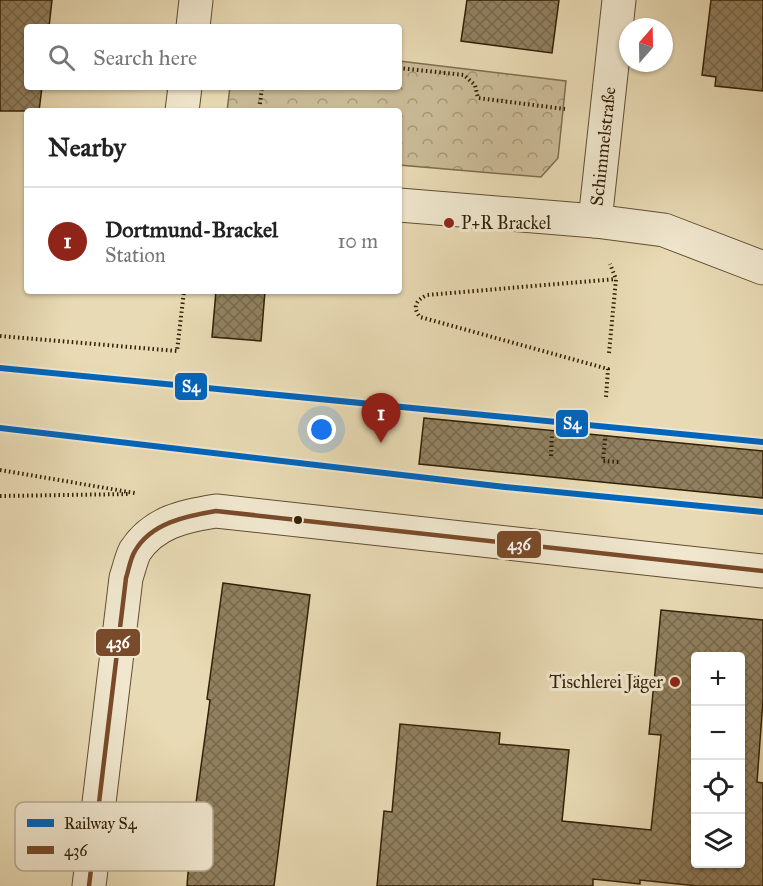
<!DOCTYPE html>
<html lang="en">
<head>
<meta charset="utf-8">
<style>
  :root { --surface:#fff; --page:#f6f6f6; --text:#222; --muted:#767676; --line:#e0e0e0; --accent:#8f2418 }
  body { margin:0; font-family:"IM FELL Great Primer",serif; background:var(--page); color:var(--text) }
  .controls { position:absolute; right:18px; bottom:18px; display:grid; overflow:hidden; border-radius:6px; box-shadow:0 2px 4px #0004 }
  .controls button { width:54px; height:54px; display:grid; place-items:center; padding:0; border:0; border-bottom:2px solid var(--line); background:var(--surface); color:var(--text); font:30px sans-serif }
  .compass { position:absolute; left:619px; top:18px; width:54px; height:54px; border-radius:50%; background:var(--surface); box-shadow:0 2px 4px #0004; rotate:20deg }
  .you { position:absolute; left:322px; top:430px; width:21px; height:21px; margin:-15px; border:4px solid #fff; border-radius:50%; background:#1a73e8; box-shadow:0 0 0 9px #1a73e833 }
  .badge { display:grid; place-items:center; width:39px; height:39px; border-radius:50%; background:var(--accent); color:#fff; font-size:20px; font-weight:700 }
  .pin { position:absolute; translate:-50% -50px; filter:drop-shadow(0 2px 3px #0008) }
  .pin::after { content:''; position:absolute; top:32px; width:21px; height:18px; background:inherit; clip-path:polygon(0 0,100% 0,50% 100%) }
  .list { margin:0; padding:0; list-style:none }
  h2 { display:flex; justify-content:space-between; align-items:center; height:78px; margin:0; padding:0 24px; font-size:26px }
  h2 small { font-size:20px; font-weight:400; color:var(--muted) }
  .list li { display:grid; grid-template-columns:39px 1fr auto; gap:18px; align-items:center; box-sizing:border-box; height:108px; padding:0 24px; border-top:2px solid var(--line) }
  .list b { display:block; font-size:22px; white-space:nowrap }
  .list p { margin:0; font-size:20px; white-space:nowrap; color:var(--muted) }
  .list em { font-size:20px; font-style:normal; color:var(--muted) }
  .icon { flex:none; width:33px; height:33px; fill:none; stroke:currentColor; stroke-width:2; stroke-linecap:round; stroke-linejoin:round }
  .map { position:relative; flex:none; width:763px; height:886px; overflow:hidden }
  .search { position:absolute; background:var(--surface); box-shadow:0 2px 4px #0004; left:24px; top:24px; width:378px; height:66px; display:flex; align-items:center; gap:15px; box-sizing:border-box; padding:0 21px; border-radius:6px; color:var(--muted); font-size:22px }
  .panel { position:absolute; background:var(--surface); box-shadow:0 2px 4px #0004; left:24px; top:108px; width:378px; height:186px; border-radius:6px }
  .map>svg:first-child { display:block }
</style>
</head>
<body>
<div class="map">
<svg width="763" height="886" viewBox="0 0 763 886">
  <defs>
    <pattern id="forest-crowns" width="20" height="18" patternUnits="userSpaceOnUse" patternTransform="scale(1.5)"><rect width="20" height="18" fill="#c9ba96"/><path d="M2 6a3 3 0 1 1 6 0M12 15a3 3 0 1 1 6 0" fill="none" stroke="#a49778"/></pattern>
    <pattern id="building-cross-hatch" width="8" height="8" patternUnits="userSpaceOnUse" patternTransform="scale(1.5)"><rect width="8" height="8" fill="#918160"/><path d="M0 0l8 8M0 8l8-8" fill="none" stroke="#77694d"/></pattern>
  </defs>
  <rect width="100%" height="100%" fill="#e8dab4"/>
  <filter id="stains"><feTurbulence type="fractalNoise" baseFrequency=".00333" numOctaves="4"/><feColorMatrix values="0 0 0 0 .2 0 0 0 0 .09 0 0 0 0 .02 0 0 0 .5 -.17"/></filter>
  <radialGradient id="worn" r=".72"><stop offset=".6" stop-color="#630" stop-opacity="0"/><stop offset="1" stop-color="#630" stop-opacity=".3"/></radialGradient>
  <path fill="url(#forest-crowns)" stroke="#7e6d4e" stroke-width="1.5" d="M399 61 566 81 558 158 541 177 399 165V111H227L230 87H399Z"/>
  <path fill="url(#building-cross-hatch)" stroke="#332005" stroke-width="1.5" fill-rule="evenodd" d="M0 0H52L49 27H27V87H42L39 111H0Z
    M467 0H559L552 53 461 41Z
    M711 0H763V91L715 86 716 77 702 75Z
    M216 291H265L261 341 212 337Z
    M424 418 763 451V498L419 464Z
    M223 583 310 595 274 886H187L190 847 210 700 207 699Z
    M661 610 763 620V700L757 782 763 783V886H698L640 880V884L593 879V886H377L384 811 392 812 400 724 500 733 499 744 569 750 562 821 651 830 661 735 649 734ZM696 657H741V864H696Z"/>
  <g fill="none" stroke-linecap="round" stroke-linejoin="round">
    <g stroke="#604e31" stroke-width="35">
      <g id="minor">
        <path d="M193 27 196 0"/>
        <path d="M182 111 185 87"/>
        <path d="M399 205 595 221 664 230 763 268"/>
        <path id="s1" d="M595 221 619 0"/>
        <path d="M89 886 126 578C129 569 131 559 135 551 154 522 184 516 216 511L763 571"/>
      </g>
    </g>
    <path stroke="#332005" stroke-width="4" stroke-dasharray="1.5 3" stroke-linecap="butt" d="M399 68 464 75 475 85 478 98 565 109
      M260 104 262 87
      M0 336 177 351 184 291
      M609 353 616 279 610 264
      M606 397 608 369 420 317C412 307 416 300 427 295L616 279
      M605 439 603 461 619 462
      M551 456 552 434
      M0 470 135 493
      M0 496 130 494"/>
    <use href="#minor" stroke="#f0e7ce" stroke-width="33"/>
    <g stroke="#f0e7ce" stroke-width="9">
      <path id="bus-1" d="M89 886 126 578C129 569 130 559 135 551 151 523 186 516 216 511L763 571"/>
    </g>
    <use href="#bus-1" stroke="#7a4b2a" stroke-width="4.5"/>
    <g stroke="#f0e7ce" stroke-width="10">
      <path id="rail-1" d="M0 368 763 442
        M0 428 505 487 763 512"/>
    </g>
    <use href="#rail-1" stroke="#0065bd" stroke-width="6"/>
  </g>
  <g fill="#8f2418" stroke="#f0e7ce" stroke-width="2">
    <circle cx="449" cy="223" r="6"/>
    <circle cx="675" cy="682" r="6"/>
  </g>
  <circle fill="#332005" stroke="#f0e7ce" stroke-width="2" cx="298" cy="520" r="5"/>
  <g text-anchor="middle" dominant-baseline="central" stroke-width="6" stroke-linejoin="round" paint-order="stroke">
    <g font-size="18" fill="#332005" stroke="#f0e7ce">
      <text stroke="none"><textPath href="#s1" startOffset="75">Schimmelstraße</textPath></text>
    </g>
    <g font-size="18" fill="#332005" stroke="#f0e7ce" text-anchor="start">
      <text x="461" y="223">P+R Brackel</text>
      <text x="663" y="682" text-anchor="end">Tischlerei Jäger</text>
    </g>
  </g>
  <rect x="15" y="802" width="198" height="69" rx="9" fill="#f0e7ce" stroke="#b7ab92" stroke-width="1.5"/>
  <rect x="27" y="819" width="27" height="8" fill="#0065bd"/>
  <rect x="27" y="846" width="27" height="8" fill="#7a4b2a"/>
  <g font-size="16" fill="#332005">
    <text x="64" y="829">Railway S4</text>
    <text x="64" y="856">436</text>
  </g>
  <g stroke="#f0e7ce" stroke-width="2">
    <rect x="174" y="372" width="34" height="29" rx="6" fill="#0065bd"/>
    <rect x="555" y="409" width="34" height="29" rx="6" fill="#0065bd"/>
    <rect x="496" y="530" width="46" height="29" rx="6" fill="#7a4b2a"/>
    <rect x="95" y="628" width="46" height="29" rx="6" fill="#7a4b2a"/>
  </g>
  <g font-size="16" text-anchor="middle" font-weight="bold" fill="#fff">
    <text x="191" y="392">S4</text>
    <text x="572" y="429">S4</text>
    <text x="519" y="550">436</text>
    <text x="118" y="648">436</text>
  </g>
  <rect width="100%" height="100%" filter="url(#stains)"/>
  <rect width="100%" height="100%" fill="url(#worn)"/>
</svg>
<div class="controls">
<button>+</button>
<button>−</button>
<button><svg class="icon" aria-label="locate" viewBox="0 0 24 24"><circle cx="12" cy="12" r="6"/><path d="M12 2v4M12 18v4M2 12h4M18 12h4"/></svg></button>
<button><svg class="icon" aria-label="layers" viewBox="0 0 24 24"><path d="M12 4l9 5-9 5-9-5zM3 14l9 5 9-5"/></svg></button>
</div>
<svg class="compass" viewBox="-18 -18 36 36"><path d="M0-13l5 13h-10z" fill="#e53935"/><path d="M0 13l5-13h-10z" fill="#767676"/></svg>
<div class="you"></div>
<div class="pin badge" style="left:381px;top:443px">1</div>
<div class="search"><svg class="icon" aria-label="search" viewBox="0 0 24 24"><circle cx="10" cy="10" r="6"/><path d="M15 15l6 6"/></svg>Search here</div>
<section class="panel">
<h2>Nearby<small></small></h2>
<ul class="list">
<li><span class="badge">1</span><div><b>Dortmund-Brackel</b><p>Station</p></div><em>10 m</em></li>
</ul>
</section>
</div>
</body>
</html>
